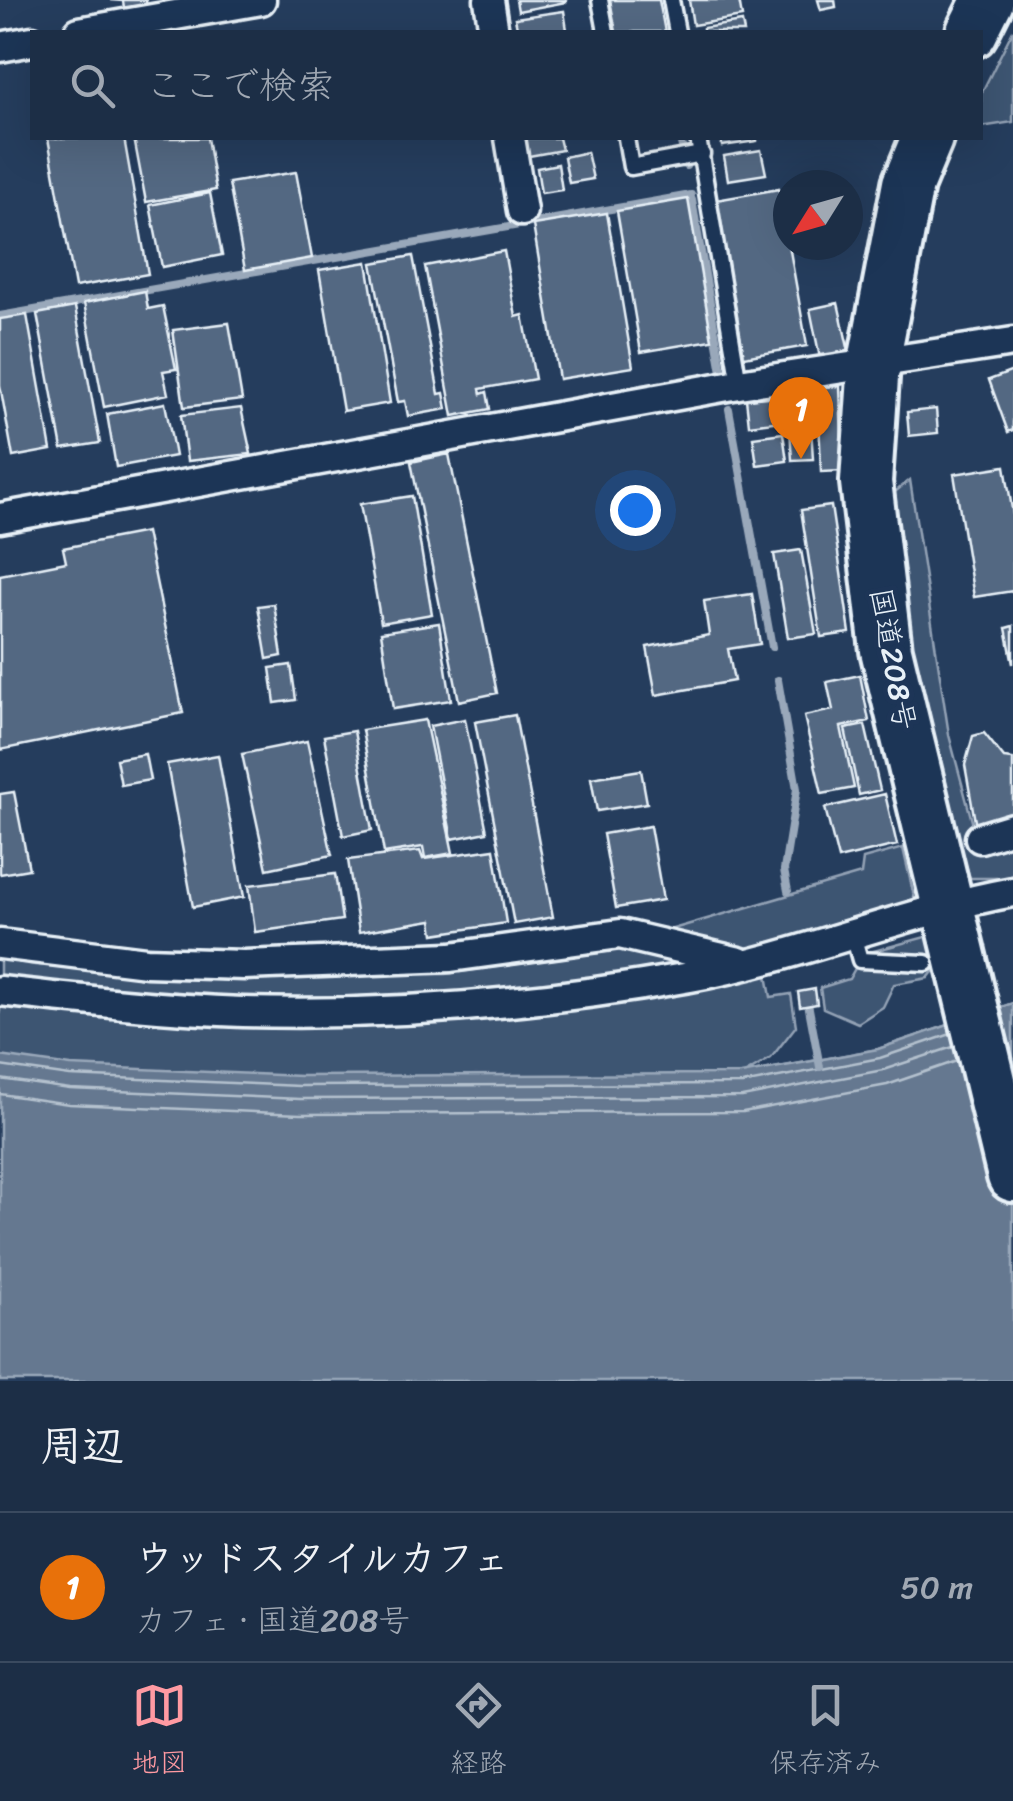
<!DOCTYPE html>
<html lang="ja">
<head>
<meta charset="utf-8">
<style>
  :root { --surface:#1c2e46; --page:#25364d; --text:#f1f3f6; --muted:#a0a8b3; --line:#3a4a5f; --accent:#ff9aa2 }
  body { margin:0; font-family:Sriracha,"Klee One",sans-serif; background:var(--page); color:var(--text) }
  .compass { position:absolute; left:773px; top:170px; width:90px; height:90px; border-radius:50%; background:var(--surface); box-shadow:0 10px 40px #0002; rotate:233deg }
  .you { position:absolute; left:635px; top:510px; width:35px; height:35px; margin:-25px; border:8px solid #fff; border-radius:50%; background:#1a73e8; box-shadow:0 0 0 15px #1a73e833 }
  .badge { display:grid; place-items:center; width:65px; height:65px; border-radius:50%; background:var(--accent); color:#fff; font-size:32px; font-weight:700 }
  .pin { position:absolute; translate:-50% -82px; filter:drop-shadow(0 2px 5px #0008) }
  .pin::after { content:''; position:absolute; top:52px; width:35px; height:30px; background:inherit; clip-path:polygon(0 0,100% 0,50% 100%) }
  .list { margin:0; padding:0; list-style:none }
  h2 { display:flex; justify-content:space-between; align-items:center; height:130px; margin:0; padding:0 40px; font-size:42px }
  h2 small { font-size:32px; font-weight:400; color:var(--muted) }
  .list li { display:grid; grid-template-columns:65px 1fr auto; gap:30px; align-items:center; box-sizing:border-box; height:150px; padding:0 40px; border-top:2px solid var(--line) }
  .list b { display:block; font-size:38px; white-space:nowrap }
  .list p { margin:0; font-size:32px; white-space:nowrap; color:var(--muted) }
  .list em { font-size:32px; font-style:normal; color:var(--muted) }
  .icon { flex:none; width:55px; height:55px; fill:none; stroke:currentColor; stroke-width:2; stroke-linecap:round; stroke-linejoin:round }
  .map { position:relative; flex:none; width:1013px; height:1381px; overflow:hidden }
  .search { position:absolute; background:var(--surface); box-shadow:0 10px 40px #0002; left:30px; right:30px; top:30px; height:110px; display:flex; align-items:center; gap:25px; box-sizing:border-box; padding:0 35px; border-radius:0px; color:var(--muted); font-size:38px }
  .sheet { height:280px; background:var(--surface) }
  nav { display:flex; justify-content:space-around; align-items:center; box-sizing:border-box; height:140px; border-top:2px solid var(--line); background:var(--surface); font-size:28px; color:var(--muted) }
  nav a { display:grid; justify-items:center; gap:5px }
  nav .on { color:var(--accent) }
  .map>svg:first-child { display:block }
</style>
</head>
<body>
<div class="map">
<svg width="1013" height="1381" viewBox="0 0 1013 1381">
  <rect width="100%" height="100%" fill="#253d5d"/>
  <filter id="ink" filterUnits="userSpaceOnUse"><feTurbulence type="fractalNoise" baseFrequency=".01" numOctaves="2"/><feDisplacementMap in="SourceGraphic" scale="20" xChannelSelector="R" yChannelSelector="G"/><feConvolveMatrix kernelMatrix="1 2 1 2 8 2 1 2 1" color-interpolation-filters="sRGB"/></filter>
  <g filter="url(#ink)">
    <path fill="#3e5472" stroke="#93a2b5" stroke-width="2.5" d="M1013 30V122L981 127V94Z
      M910 480 949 735 980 851 1013 841V878H970L943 791 905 624 891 495Z
      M903 848 915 901 761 949 649 936 861 874 863 859Z
      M929 936 937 967 928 978 894 984 883 1007 858 1023 823 1008 820 988 849 979 857 965 925 956 870 952Z
      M634 948 700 964C614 975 528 991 442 996 306 1004 134 1001 0 979V959L35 965 247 975 445 974Z
      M767 975 771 997 791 994 796 1026 771 1058 746 1073 878 1049 1013 1003 842 1082 0 1099V998L565 1003Z"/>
    <path fill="#657890" stroke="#99a8ba" stroke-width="2.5" d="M1013 1003V1381H0V1056L71 1066 301 1076 741 1074 878 1049Z"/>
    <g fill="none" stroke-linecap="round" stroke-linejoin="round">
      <path stroke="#b4c1ce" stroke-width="2.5" d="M0 1066 70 1076 300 1086 742 1084 880 1058 951 1034
        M0 1079 70 1089 300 1099 742 1097 883 1070 953 1047
        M0 1094 69 1104 300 1114 743 1112 887 1085 957 1061"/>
      <path stroke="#99a8ba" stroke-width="8" d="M680 138 686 166
        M692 200 722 372
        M0 316 691 195
        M729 409 772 647
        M778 680 797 789 784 870 788 891
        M807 998 820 1067"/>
    </g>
    <path fill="#536782" stroke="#e8f1f8" stroke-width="2.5" d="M110 0H146L147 11 125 15 123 1Z
      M516 0H566V2L518 11Z
      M610 0H659L665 32H616Z
      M689 0H739L742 17 693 25Z
      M818 0H835L836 7 821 10Z
      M564 11 567 30 518 32 515 18Z
      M742 22 744 32H703V28Z
      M48 138H124L148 274 75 287Z
      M134 138H207L216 190 146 202Z
      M525 138H559L562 150 529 156Z
      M721 138H757V141L722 146Z
      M761 150 766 174 728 180 724 156Z
      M587 152 593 179 569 183 564 157Z
      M558 164 562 190 541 193 537 168Z
      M296 172 312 258 245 270 229 183Z
      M779 189 807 346 744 357 716 200Z
      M210 193 222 255 162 267 150 205Z
      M688 199 712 340 641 352 617 211Z
      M607 213 633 367 559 379 533 225Z
      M504 251 516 317 523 315 535 379 480 389 481 394 487 392 490 409 453 416 425 266Z
      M413 256 439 394 444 393 447 409 408 416 405 401 398 402 372 263Z
      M367 262 390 403 343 411 319 270Z
      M145 291 148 309 163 306 176 369 163 371 168 394 104 407 84 303Z
      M838 303 849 352 820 358 810 309Z
      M75 307 100 443 62 449 37 314Z
      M27 315 51 450 13 457 0 385V319Z
      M229 323 242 400 184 407 173 330Z
      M1013 371V430L1008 432 989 380Z
      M840 386 843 471 821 472 818 387Z
      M779 396 782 421 749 425 746 399Z
      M797 397 815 399 812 424 794 421Z
      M165 403 175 456 116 467 107 414Z
      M241 408 251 454 187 461 181 415Z
      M936 409 938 433 909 436 907 412Z
      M811 427 813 459 792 460 790 428Z
      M783 433 787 461 757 465 753 437Z
      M449 454 497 693 459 701 411 462Z
      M1005 466 1013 515V591L974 597 954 474Z
      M412 496 432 614 381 623 360 504Z
      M831 506 850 633 821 637 801 510Z
      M146 532 183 713 0 750V575L66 562 63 548Z
      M801 550 816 634 788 638 774 554Z
      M752 594 760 644 728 649 734 681 656 695 647 647 709 635 704 601Z
      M274 604 282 656 267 659 258 606Z
      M439 623 451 700 393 709 381 632Z
      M1013 626V664L1006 628Z
      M291 665 296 700 275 703 270 668Z
      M860 675 869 721 841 727 854 788 822 794 804 716 833 710 827 682Z
      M515 715 553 917 514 924 475 722Z
      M465 719 487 832 452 839 430 726Z
      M425 720 453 853 425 858 423 847 384 853 362 730Z
      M865 725 880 790 859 795 845 729Z
      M354 731 372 830 343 836 324 736Z
      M984 733 1004 758 1013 759V815L976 827 965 765 973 736Z
      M307 741 332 855 267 869 242 754Z
      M145 754 150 780 121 785 116 759Z
      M218 755 244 897 193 907 167 764Z
      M641 770 647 803 597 811 591 778Z
      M14 792 29 869 0 874V794Z
      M885 794 897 845 838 859 825 808Z
      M650 826 663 900 616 908 603 834Z
      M494 849 506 923 434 934 432 920 359 932 348 860 420 851 423 859Z
      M335 874 342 920 255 932 249 885Z
      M815 989 817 1004 800 1007 798 992Z"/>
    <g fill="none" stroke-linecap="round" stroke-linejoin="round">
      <g stroke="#e8f1f8" stroke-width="21">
        <path id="lane" d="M600 0 606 32
          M671 0 677 32
          M626 138 631 167 702 154
          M698 138 739 384
          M853 935 860 960 926 963"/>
      </g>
      <g stroke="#e8f1f8" stroke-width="35">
        <path id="street" d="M489 0 494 32
          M79 32 261 0
          M0 47 32 41
          M510 138 522 211
          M0 518 739 384 1013 342
          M980 838 1013 828
          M0 944 146 962 244 965 451 957 620 934 739 962
          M0 991C80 1000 162 1009 243 1012 390 1016 545 1003 690 977 800 957 903 912 1013 892"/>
      </g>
      <g stroke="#e8f1f8" stroke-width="58">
        <path id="highway" d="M972 32 988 0
          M927 138 908 184 874 362 866 482 886 650 1013 1176"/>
      </g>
      <use href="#lane" stroke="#1d3557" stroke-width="14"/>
      <use href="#street" stroke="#1d3557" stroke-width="28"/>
      <use href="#highway" stroke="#1d3557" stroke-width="50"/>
    </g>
  </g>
  <g text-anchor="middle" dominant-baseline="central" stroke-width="10" stroke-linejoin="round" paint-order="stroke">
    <g font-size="30" fill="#e8f1f8" stroke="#1d3557">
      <text transform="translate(893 659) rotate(80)">国道208号</text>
    </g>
  </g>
</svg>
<svg class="compass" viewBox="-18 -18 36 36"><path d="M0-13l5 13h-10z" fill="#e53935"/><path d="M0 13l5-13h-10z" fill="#a0a8b3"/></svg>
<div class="you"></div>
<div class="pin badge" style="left:801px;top:459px;background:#e8710a">1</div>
<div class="search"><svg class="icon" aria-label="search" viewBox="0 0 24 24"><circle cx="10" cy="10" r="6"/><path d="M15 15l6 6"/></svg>ここで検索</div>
</div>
<section class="sheet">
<h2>周辺<small></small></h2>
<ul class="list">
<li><span class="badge" style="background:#e8710a">1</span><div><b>ウッドスタイルカフェ</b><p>カフェ · 国道208号</p></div><em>50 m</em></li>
</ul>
</section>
<nav>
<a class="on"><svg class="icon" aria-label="map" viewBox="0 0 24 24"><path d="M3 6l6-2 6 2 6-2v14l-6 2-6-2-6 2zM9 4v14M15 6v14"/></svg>地図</a>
<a><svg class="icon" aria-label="directions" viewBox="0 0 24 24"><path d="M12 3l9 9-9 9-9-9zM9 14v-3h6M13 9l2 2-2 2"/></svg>経路</a>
<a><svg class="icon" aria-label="saved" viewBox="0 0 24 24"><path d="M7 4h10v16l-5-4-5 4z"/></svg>保存済み</a>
</nav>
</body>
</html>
